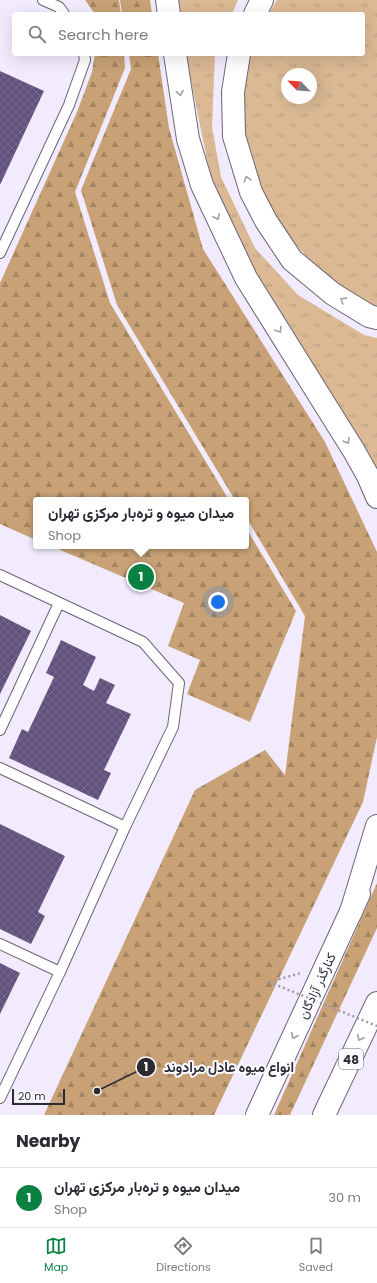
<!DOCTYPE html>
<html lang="en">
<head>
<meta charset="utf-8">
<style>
  :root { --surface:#fff; --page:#f2f2f3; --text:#2b2b33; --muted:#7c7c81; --line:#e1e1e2; --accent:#0b8043 }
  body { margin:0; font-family:Poppins,Vazirmatn,sans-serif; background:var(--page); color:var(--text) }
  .compass { position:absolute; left:281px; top:68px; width:36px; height:36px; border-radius:50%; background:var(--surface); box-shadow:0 4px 16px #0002; rotate:295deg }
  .scale { position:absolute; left:12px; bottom:10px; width:53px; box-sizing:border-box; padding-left:4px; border:2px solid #2d2b32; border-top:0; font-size:11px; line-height:14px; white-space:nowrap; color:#2d2b32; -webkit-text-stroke:3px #fcfbff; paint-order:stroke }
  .you { position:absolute; left:218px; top:602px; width:14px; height:14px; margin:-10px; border:3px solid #fff; border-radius:50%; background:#1a73e8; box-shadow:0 0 0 6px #1a73e833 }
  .badge { display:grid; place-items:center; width:26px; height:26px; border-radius:50%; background:var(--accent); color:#fff; font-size:13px; font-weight:700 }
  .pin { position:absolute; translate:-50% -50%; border:2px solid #fff; box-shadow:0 1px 4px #0006 }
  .popup { position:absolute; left:33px; top:497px; width:216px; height:52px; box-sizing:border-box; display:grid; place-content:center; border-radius:4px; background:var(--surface); filter:drop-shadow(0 1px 3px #0005); font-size:13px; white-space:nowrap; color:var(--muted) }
  .popup b { font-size:15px; color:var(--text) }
  .popup::after { content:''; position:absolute; left:50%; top:100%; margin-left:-8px; border:8px solid transparent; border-top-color:var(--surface) }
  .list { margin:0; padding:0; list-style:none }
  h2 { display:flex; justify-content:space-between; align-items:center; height:52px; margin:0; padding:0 16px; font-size:17px }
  h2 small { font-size:13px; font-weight:400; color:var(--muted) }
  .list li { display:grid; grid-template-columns:26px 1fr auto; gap:12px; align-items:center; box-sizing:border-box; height:60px; padding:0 16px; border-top:1px solid var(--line) }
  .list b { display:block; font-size:15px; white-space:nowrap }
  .list p { margin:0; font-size:13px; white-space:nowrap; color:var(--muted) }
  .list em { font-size:13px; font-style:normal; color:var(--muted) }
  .icon { flex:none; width:22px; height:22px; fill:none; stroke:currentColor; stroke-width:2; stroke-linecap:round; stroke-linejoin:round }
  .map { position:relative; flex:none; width:377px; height:1115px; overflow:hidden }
  .search { position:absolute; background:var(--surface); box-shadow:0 4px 16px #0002; left:12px; right:12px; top:12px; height:44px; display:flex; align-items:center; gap:10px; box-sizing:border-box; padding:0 14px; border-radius:4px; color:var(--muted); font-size:15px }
  .sheet { height:112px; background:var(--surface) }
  nav { display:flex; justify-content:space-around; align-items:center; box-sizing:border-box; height:56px; border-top:1px solid var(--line); background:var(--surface); font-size:11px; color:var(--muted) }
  nav a { display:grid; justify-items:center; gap:2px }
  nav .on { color:var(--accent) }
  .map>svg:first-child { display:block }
</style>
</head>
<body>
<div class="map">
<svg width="377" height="1115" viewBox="0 0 377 1115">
  <defs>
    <pattern id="grass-tufts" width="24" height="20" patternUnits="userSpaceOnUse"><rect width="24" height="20" fill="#dab994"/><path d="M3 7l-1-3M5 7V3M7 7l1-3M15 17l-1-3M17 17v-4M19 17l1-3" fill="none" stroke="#bb9f80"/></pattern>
    <pattern id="forest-firs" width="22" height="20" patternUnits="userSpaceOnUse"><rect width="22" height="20" fill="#c8a276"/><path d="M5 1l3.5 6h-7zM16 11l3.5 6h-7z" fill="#a38461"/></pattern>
    <pattern id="building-cross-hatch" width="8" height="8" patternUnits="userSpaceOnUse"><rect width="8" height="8" fill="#63517e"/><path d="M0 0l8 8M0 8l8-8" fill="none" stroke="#76678c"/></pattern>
  </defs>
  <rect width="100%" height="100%" fill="#f1ebfd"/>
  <path fill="url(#grass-tufts)" fill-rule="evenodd" d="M179 0H238L232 14H181Z
    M277 0H377V306L373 305 337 283 313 264 278 224 255 183 243 137 246 68 250 54H363V14H268ZM287 74H311V98H287Z
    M187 54H215L212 127 221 177 255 248 298 295 364 335 377 338V470L239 248 211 179 190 76Z"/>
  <path fill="url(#forest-firs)" d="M85 0H119L121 14H95Z
    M120 0H150L152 14H122Z
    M95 54H124L125 68 75 192 110 303 229 500H36V540L0 524V283L77 112 92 72Z
    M129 54H158L169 128 203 249 325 442 377 552V737L363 802 214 1115H44L195 790 265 750 285 775 305 616 246 517V500H235L117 305 81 190 131 69Z
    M246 528 296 611 250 722 187 694 200 660 168 646 184 603 51 546H246Z
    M377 883V928L290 1115H274Z"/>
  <path fill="url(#building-cross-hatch)" d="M0 71 44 91 0 185Z
    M0 615 31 631 0 694Z
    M61 640 96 657 83 685 94 691 100 678 115 685 106 703 131 714 104 770 111 773 98 800 9 758 22 729 28 732 54 677 46 673Z
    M0 824 65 856 38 912 45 916 31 944 0 929Z
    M0 963 20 973 0 1014Z"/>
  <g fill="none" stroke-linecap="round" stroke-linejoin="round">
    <g stroke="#6a6575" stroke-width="12">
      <path id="lane" d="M43 0 59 7 64 14
        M0 253 69 105 85 60 84 54
        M0 575 143 642 179 683 173 727 125 827 60 972 0 1098
        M0 730 59 603
        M0 768 125 827
        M0 944 60 972"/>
    </g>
    <g stroke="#6a6575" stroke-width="24">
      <path id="primary" d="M257 1115 359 894"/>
    </g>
    <g stroke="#6a6575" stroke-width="24">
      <path id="highway" d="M167 0 169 14
        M255 14 262 0
        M175 54 188 139 202 185 246 278 354 451 368 476 377 497
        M239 54 233 92 234 136 251 192 266 221 292 260 333 294 369 316 377 318
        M351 912 377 826
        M324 1115 377 1003"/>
    </g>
    <path stroke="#9c98a5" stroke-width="2.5" stroke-dasharray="2 3" stroke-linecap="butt" d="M269 982 301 973"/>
    <use href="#lane" stroke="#fff" stroke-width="10"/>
    <use href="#primary" stroke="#fff" stroke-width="22"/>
    <use href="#highway" stroke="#fff" stroke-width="22"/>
    <path stroke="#9c98a5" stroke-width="2.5" stroke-dasharray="2 3" stroke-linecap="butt" d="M269 982 377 1026"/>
  </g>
  <defs><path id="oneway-chevron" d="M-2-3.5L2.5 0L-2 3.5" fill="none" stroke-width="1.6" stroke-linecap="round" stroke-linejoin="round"/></defs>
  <g stroke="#a0a0a3">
    <use href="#oneway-chevron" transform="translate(180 93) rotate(81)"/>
    <use href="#oneway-chevron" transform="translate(247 179) rotate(-107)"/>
    <use href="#oneway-chevron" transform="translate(217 217) rotate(64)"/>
    <use href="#oneway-chevron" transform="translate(343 300) rotate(-148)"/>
    <use href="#oneway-chevron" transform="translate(279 330) rotate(58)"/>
    <use href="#oneway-chevron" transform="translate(347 441) rotate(59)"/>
    <use href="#oneway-chevron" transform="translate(294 1036) rotate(115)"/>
    <use href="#oneway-chevron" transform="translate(360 1038) rotate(115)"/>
  </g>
  <g text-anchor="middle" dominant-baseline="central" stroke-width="4" stroke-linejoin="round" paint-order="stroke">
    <rect fill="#fcfbff" stroke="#6b6970" stroke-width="1" x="339" y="1049" width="24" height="20" rx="3"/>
    <g font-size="12" font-weight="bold" fill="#2d2b32">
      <text x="351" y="1059">48</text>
    </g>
    <g font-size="13" fill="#2d2b32" stroke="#fcfbff">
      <text transform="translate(317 986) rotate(-65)">کنارگذر آزادگان</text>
    </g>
  </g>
  <path fill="none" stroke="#2d2b32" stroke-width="1.5" d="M97 1091L146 1067"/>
  <g fill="#2d2b32" stroke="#fcfbff" stroke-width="1.5">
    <circle cx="97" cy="1091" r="4"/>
    <circle cx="146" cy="1067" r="10"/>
  </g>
  <g font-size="12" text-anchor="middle" font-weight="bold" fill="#fff">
    <text x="146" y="1071">1</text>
  </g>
  <g font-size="14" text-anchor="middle" font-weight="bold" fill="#2d2b32" stroke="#fcfbff" stroke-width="4" stroke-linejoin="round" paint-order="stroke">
    <text x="229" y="1072">انواع میوه عادل مرادوند</text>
  </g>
</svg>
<svg class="compass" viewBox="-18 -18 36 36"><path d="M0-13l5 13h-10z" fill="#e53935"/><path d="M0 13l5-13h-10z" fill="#7c7c81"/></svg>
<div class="scale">20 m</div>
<div class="you"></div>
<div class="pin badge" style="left:141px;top:577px">1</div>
<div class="popup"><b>میدان میوه و تره‌بار مرکزی تهران</b>Shop</div>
<div class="search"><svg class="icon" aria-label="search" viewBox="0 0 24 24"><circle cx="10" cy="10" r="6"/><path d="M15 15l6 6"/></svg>Search here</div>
</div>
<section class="sheet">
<h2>Nearby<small></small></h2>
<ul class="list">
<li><span class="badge">1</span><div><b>میدان میوه و تره‌بار مرکزی تهران</b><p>Shop</p></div><em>30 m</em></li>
</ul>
</section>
<nav>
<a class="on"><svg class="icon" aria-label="map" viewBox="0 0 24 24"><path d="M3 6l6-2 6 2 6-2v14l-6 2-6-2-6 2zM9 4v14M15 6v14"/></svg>Map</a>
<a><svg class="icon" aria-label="directions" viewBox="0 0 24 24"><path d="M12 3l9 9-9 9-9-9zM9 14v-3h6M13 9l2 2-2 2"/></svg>Directions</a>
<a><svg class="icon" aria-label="saved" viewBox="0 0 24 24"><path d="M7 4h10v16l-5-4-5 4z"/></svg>Saved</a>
</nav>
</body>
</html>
